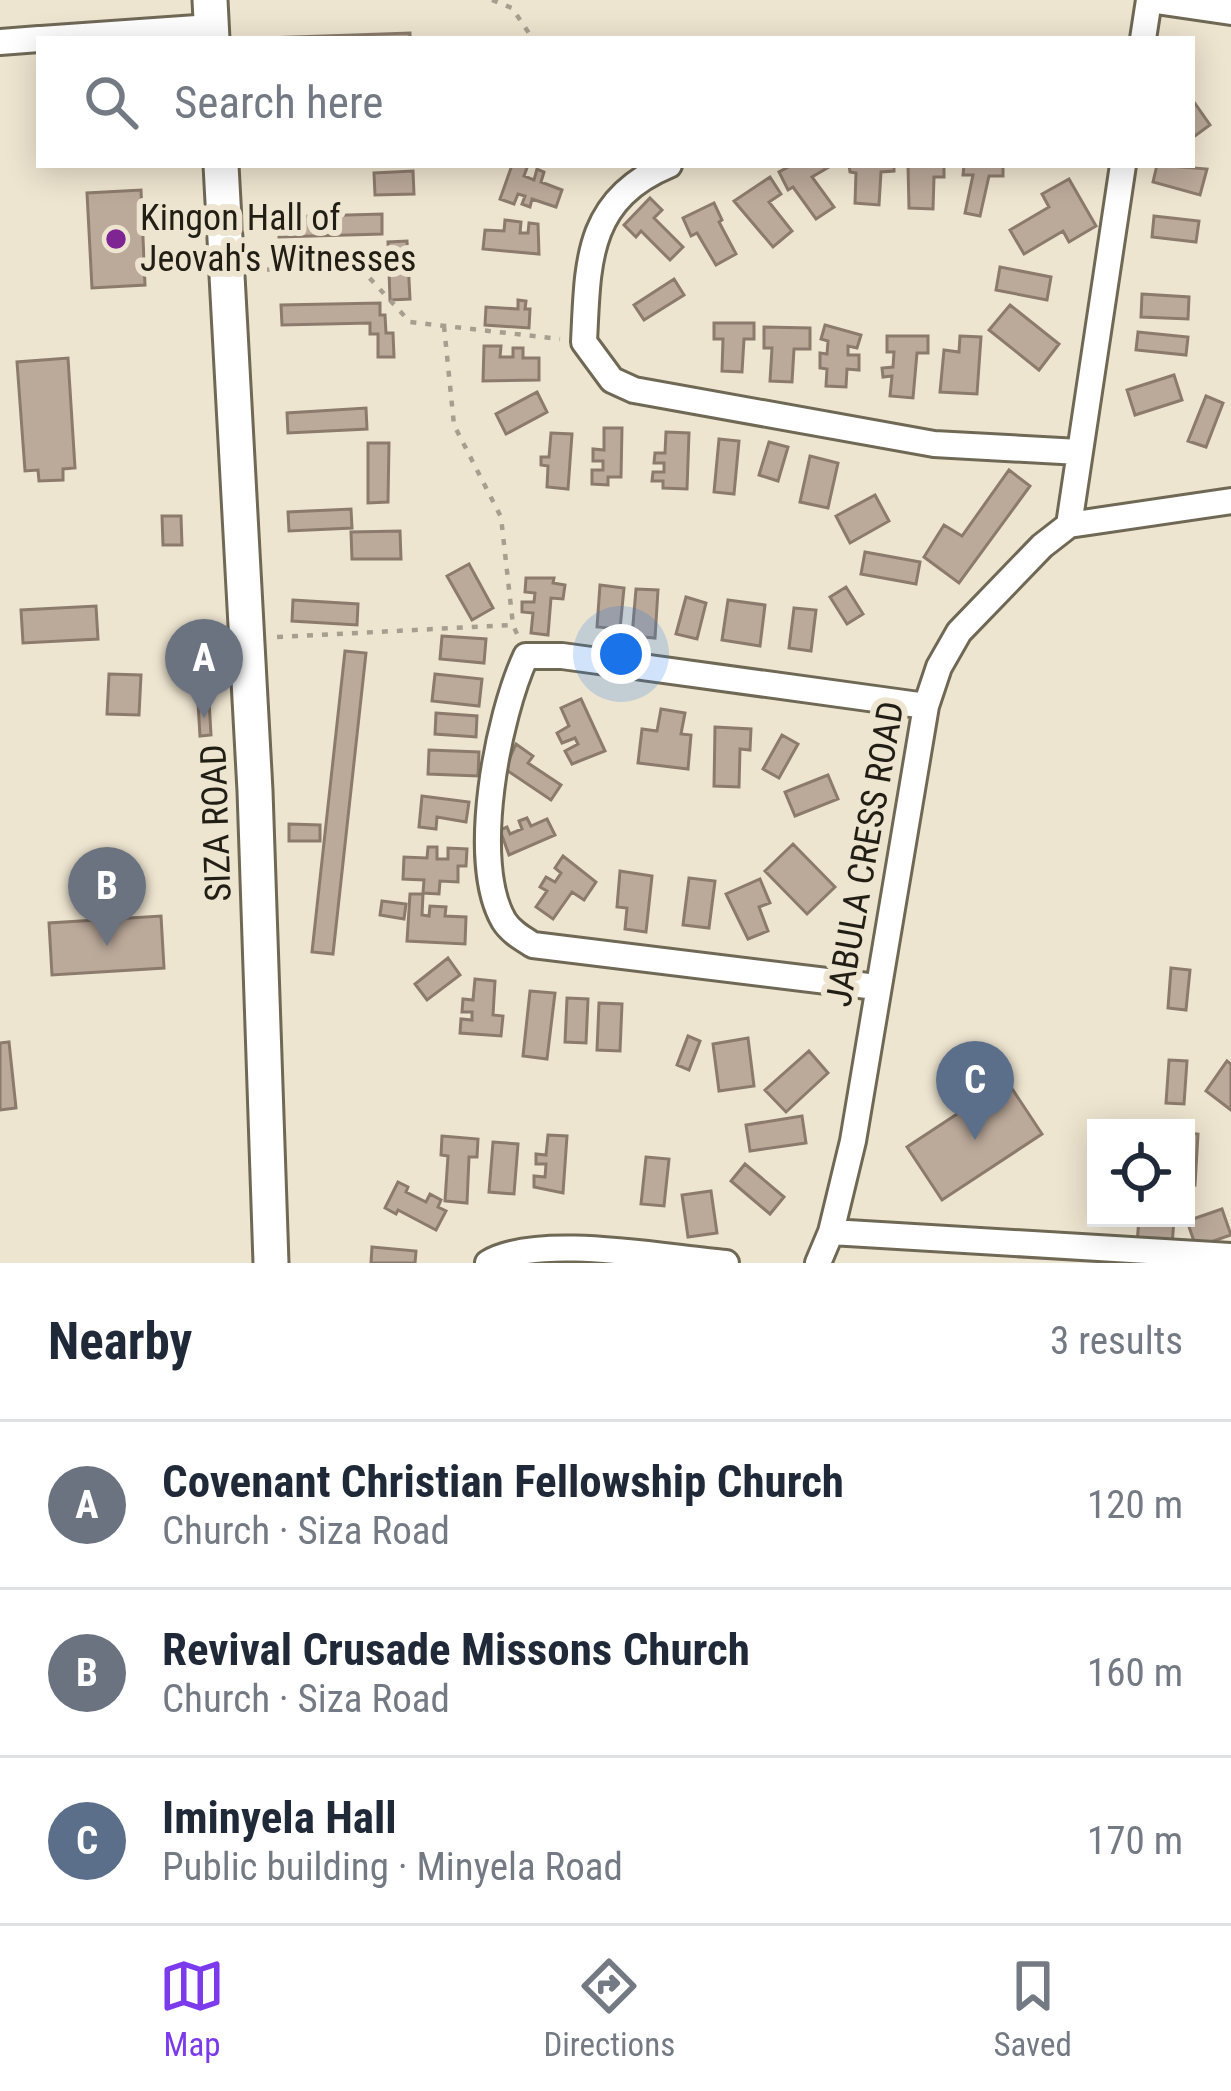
<!DOCTYPE html>
<html lang="en">
<head>
<meta charset="utf-8">
<style>
  :root { --surface:#fff; --page:#f2f2f3; --text:#1f2937; --muted:#747a83; --line:#e0e1e3; --accent:#7c3aed }
  body { margin:0; font-family:"Roboto Condensed",sans-serif; background:var(--page); color:var(--text) }
  .controls { position:absolute; right:36px; bottom:36px; display:grid; overflow:hidden; border-radius:0px; box-shadow:0 6px 30px #0003 }
  .controls button { width:108px; height:108px; display:grid; place-items:center; padding:0; border:0; border-bottom:3px solid var(--line); background:var(--surface); color:var(--text); font:60px sans-serif }
  .you { position:absolute; left:621px; top:654px; width:42px; height:42px; margin:-30px; border:9px solid #fff; border-radius:50%; background:#1a73e8; box-shadow:0 0 0 18px #1a73e833 }
  .badge { display:grid; place-items:center; width:78px; height:78px; border-radius:50%; background:var(--accent); color:#fff; font-size:39px; font-weight:700 }
  .pin { position:absolute; translate:-50% -99px; filter:drop-shadow(0 3px 6px #0008) }
  .pin::after { content:''; position:absolute; top:63px; width:42px; height:36px; background:inherit; clip-path:polygon(0 0,100% 0,50% 100%) }
  .list { margin:0; padding:0; list-style:none }
  h2 { display:flex; justify-content:space-between; align-items:center; height:156px; margin:0; padding:0 48px; font-size:51px }
  h2 small { font-size:39px; font-weight:400; color:var(--muted) }
  .list li { display:grid; grid-template-columns:78px 1fr auto; gap:36px; align-items:center; box-sizing:border-box; height:168px; padding:0 48px; border-top:3px solid var(--line) }
  .list b { display:block; font-size:45px; white-space:nowrap }
  .list p { margin:0; font-size:39px; white-space:nowrap; color:var(--muted) }
  .list em { font-size:39px; font-style:normal; color:var(--muted) }
  .icon { flex:none; width:66px; height:66px; fill:none; stroke:currentColor; stroke-width:2; stroke-linecap:round; stroke-linejoin:round }
  .map { position:relative; flex:none; width:1231px; height:1263px; overflow:hidden }
  .search { position:absolute; background:var(--surface); box-shadow:0 6px 30px #0003; left:36px; right:36px; top:36px; height:132px; display:flex; align-items:center; gap:30px; box-sizing:border-box; padding:0 42px; border-radius:0px; color:var(--muted); font-size:45px }
  .sheet { height:660px; background:var(--surface) }
  nav { display:flex; justify-content:space-around; align-items:center; box-sizing:border-box; height:168px; border-top:3px solid var(--line); background:var(--surface); font-size:33px; color:var(--muted) }
  nav a { display:grid; justify-items:center; gap:6px }
  nav .on { color:var(--accent) }
  .map>svg:first-child { display:block }
</style>
</head>
<body>
<div class="map">
<svg width="1231" height="1263" viewBox="0 0 1231 1263">
  <rect width="100%" height="100%" fill="#eee5d0"/>
  <path fill="#bba99a" stroke="#8c7b6c" stroke-width="3" d="M410 33V39H266V38Z
    M1194 102 1210 125 1192 138V103Z
    M512 165H528L524 176 534 180 537 169 544 172 541 182 562 190 556 207 532 199 530 207 522 204 525 196 518 194 514 204 500 199Z
    M792 165 829 167 812 177 834 207 816 219 793 187 788 190 779 172Z
    M849 165H894V171L881 172 879 205 855 203 856 173 850 172Z
    M908 165H944V177H934L933 209 909 208Z
    M964 165H1003V176H989L980 216 965 213 973 175H963Z
    M1157 165 1207 169 1200 195 1153 182Z
    M413 171 414 194 375 195 374 173Z
    M770 177 781 194 769 202 792 231 773 247 734 201Z
    M1069 179 1096 226 1069 242 1063 231 1024 254 1010 230 1049 207 1042 194Z
    M141 190 145 285 92 288 87 193Z
    M650 198 662 210 654 218 683 247 670 260 641 231 636 237 624 225Z
    M714 203 722 220 719 222 736 254 716 265 697 233 691 236 683 218Z
    M382 214V234L279 237 278 217Z
    M1154 216 1199 221 1196 242 1152 237Z
    M505 220 521 222 520 233H528L529 223 538 224 539 254 483 249 485 230 504 231Z
    M407 241 410 299 390 300 388 242Z
    M1000 267 1051 277 1047 300 996 290Z
    M674 279 684 295 644 320 634 305Z
    M1142 294 1189 297 1188 319 1141 317Z
    M518 300 526 301 525 309H530L529 328 485 325 486 307 518 309Z
    M380 303V315H385L386 333H393L394 357H378V334H370V323L282 325 281 305Z
    M1010 305 1059 344 1039 370 989 330Z
    M714 323H754V339H744L742 372 722 371 723 339H714Z
    M825 325 861 335 857 348 848 346V355H859V370L847 369 846 387 826 386 827 369 820 368V353L827 354 828 341 821 339Z
    M764 327 810 328V349H794L792 382 770 381 772 348H764Z
    M1138 332 1188 337 1186 355 1136 350Z
    M887 336H928V353H917L913 398 890 396 892 376 883 377 882 368 893 367 894 352H887Z
    M960 336 981 337 977 394 940 392 944 350 959 352Z
    M484 346H501L500 357H513V348H523V358H539V380L483 381Z
    M68 358 75 468 63 469V480L39 481 38 470 25 471 17 362Z
    M1174 375 1182 400 1135 415 1127 390Z
    M537 392 547 412 506 434 496 414Z
    M1206 396 1223 403 1206 447 1188 441Z
    M366 408 367 429 288 433 287 413Z
    M604 428H622L621 477H608V485L592 484V470H603V461H593V449L604 450Z
    M666 432 689 433 687 489 663 488V481H652L653 472H664V463H654L655 453H665Z
    M551 433 572 434 568 489 547 487 548 466 541 465V457H549Z
    M719 439 739 441 734 494 714 492Z
    M769 442 788 447 778 481 759 475Z
    M368 443H389L388 502 368 503Z
    M810 456 838 463 828 508 800 502Z
    M1009 470 1030 486 959 583 924 557 944 525 962 536Z
    M875 495 889 521 850 543 836 516Z
    M351 509 352 528 289 531 288 512Z
    M162 516H181L182 545H163Z
    M400 531 401 559H352L351 532Z
    M865 552 920 562 916 584 861 574Z
    M469 564 493 608 472 620 447 576Z
    M526 578H554L553 583 565 585 563 599 551 598 548 635 531 633 533 613 522 612V602H534L535 593 525 592Z
    M600 585 624 588 620 629 597 627Z
    M846 587 863 614 847 624 830 597Z
    M636 589 658 590 655 638 632 636Z
    M686 597 706 603 697 639 676 634Z
    M293 600 358 604 357 625 292 621Z
    M728 600 765 605 760 646 722 640Z
    M96 606 98 639 23 643 21 610Z
    M794 608 816 610 811 651 789 648Z
    M442 636 486 639 484 663 440 659Z
    M345 651 366 653 333 954 312 952Z
    M109 674 141 675 139 715 107 714Z
    M435 674 482 679 479 706 432 701Z
    M581 699 605 751 572 764 565 751 578 744 575 738 562 743 557 733 569 726 561 708Z
    M209 701 211 735 200 736 198 702Z
    M661 709 685 713 681 734 691 735 688 769 638 763 642 729 657 731Z
    M436 713 477 716 476 737 435 734Z
    M715 727 751 729 750 750 740 749 739 787 714 786Z
    M782 735 798 744 779 778 763 769Z
    M516 744 533 756 528 763 561 785 551 800 505 769Z
    M429 750 479 752 478 776 428 774Z
    M828 775 838 799 795 816 785 792Z
    M422 796 469 802 466 822 437 817 436 829 419 827Z
    M527 818 531 826 547 819 555 835 509 855 500 830 507 827 510 834 522 829 519 821Z
    M289 824 320 825V841H289Z
    M793 844 835 887 807 914 765 871Z
    M428 847H437V859H448V848L467 849 466 866H458V882L440 881 439 894 423 893 424 880 403 879 404 857 427 858Z
    M563 856 596 882 584 900 572 892 553 919 536 907 547 891 540 887 546 877 555 882 561 873 555 868Z
    M620 871 652 876 646 932 625 929 627 908 617 907Z
    M689 878 715 881 709 928 683 925Z
    M760 879 770 903 759 907 768 931 748 939 726 894Z
    M410 894H423L422 915 429 916 430 906 446 907 445 916 466 917 465 944 407 941Z
    M382 901 406 904 404 919 380 915Z
    M161 916 164 968 52 975 49 923Z
    M448 958 460 975 427 1000 415 984Z
    M1171 968 1190 970 1186 1010 1168 1008Z
    M475 979 495 981 493 1015 503 1016 501 1036 460 1033 461 1019 472 1020V1012H462L463 999 473 1000Z
    M530 991 555 993 547 1059 523 1056Z
    M567 998 588 999 586 1043 565 1042Z
    M599 1003 622 1004 620 1051 597 1050Z
    M688 1036 700 1041 689 1070 677 1065Z
    M748 1038 754 1086 719 1091 713 1044Z
    M9 1042 16 1108 0 1110V1043Z
    M809 1051 828 1073 786 1112 765 1090Z
    M1169 1060 1187 1061 1184 1104 1166 1103Z
    M1227 1061 1231 1064V1110L1206 1091Z
    M1007 1081 1042 1134 942 1200 907 1147Z
    M802 1116 806 1143 750 1151 746 1125Z
    M1186 1133 1198 1134 1195 1185 1186 1184Z
    M548 1135 567 1136 563 1193 534 1187V1176L545 1177 546 1164H536V1154L546 1155Z
    M442 1136 478 1139 477 1157H469L467 1203 445 1201 448 1156 441 1155Z
    M493 1142 518 1144 514 1194 489 1192Z
    M646 1157 669 1159 664 1206 641 1204Z
    M745 1164 784 1197 770 1214 731 1181Z
    M398 1182 408 1187 406 1192 426 1202 430 1194 441 1200 438 1207 446 1211 436 1230 398 1210 396 1214 385 1208Z
    M711 1191 717 1233 688 1237 682 1195Z
    M1222 1209 1231 1235 1196 1247 1187 1221Z
    M1139 1218H1174L1172 1247 1137 1244Z
    M372 1247 416 1251 415 1263H371Z"/>
  <g fill="none" stroke-linecap="round" stroke-linejoin="round">
    <g stroke="#6f6855" stroke-width="30">
      <path id="street" d="M41 39 211 27
        M1143 39 1149 0 1231 12
        M0 42 39 39
        M669 165C585 200 588 264 584 342L612 380 634 390 934 444 1079 452
        M1069 525 1123 165
        M876 987 533 945C522 938 511 932 504 921 469 862 498 716 526 656H562L926 706
        M831 1232 1231 1256
        M488 1263C538 1233 665 1258 726 1263
        M818 1263 831 1232 853 1141 926 706 939 667 959 632 1042 546 1069 525 1231 501"/>
    </g>
    <g stroke="#6f6855" stroke-width="39">
      <path id="secondary" d="M210 0 212 39
        M221 165 255 791 271 1263"/>
    </g>
    <path stroke="#a69f8f" stroke-width="4.5" stroke-dasharray="6 9" stroke-linecap="butt" d="M492 0 512 8 533 39
      M252 269 365 273 410 322 560 339
      M444 326 454 425 501 517 513 625
      M277 637 513 625 517 634"/>
    <use href="#street" stroke="#fff" stroke-width="24"/>
    <use href="#secondary" stroke="#fff" stroke-width="33"/>
  </g>
  <circle fill="#7e2593" stroke="#eee5d0" stroke-width="4.5" cx="116" cy="239" r="12"/>
  <g text-anchor="middle" dominant-baseline="central" stroke-width="12" stroke-linejoin="round" paint-order="stroke">
    <g font-size="36" fill="#211e16" stroke="#eee5d0" text-anchor="start">
      <text x="140" y="218">Kingon Hall of<tspan x="140" dy="41">Jeovah's Witnesses</tspan></text>
    </g>
    <g font-size="36" fill="#211e16" stroke="#eee5d0">
      <text transform="translate(216 823) rotate(-92)">SIZA ROAD</text>
      <text transform="translate(865 854) rotate(-80)">JABULA CRESS ROAD</text>
    </g>
  </g>
</svg>
<div class="controls">
<button><svg class="icon" aria-label="locate" viewBox="0 0 24 24"><circle cx="12" cy="12" r="6"/><path d="M12 2v4M12 18v4M2 12h4M18 12h4"/></svg></button>
</div>
<div class="you"></div>
<div class="pin badge" style="left:204px;top:718px;background:#6b7280">A</div>
<div class="pin badge" style="left:107px;top:946px;background:#6b7280">B</div>
<div class="pin badge" style="left:975px;top:1140px;background:#5c6f8a">C</div>
<div class="search"><svg class="icon" aria-label="search" viewBox="0 0 24 24"><circle cx="10" cy="10" r="6"/><path d="M15 15l6 6"/></svg>Search here</div>
</div>
<section class="sheet">
<h2>Nearby<small>3 results</small></h2>
<ul class="list">
<li><span class="badge" style="background:#6b7280">A</span><div><b>Covenant Christian Fellowship Church</b><p>Church · Siza Road</p></div><em>120 m</em></li>
<li><span class="badge" style="background:#6b7280">B</span><div><b>Revival Crusade Missons Church</b><p>Church · Siza Road</p></div><em>160 m</em></li>
<li><span class="badge" style="background:#5c6f8a">C</span><div><b>Iminyela Hall</b><p>Public building · Minyela Road</p></div><em>170 m</em></li>
</ul>
</section>
<nav>
<a class="on"><svg class="icon" aria-label="map" viewBox="0 0 24 24"><path d="M3 6l6-2 6 2 6-2v14l-6 2-6-2-6 2zM9 4v14M15 6v14"/></svg>Map</a>
<a><svg class="icon" aria-label="directions" viewBox="0 0 24 24"><path d="M12 3l9 9-9 9-9-9zM9 14v-3h6M13 9l2 2-2 2"/></svg>Directions</a>
<a><svg class="icon" aria-label="saved" viewBox="0 0 24 24"><path d="M7 4h10v16l-5-4-5 4z"/></svg>Saved</a>
</nav>
</body>
</html>
